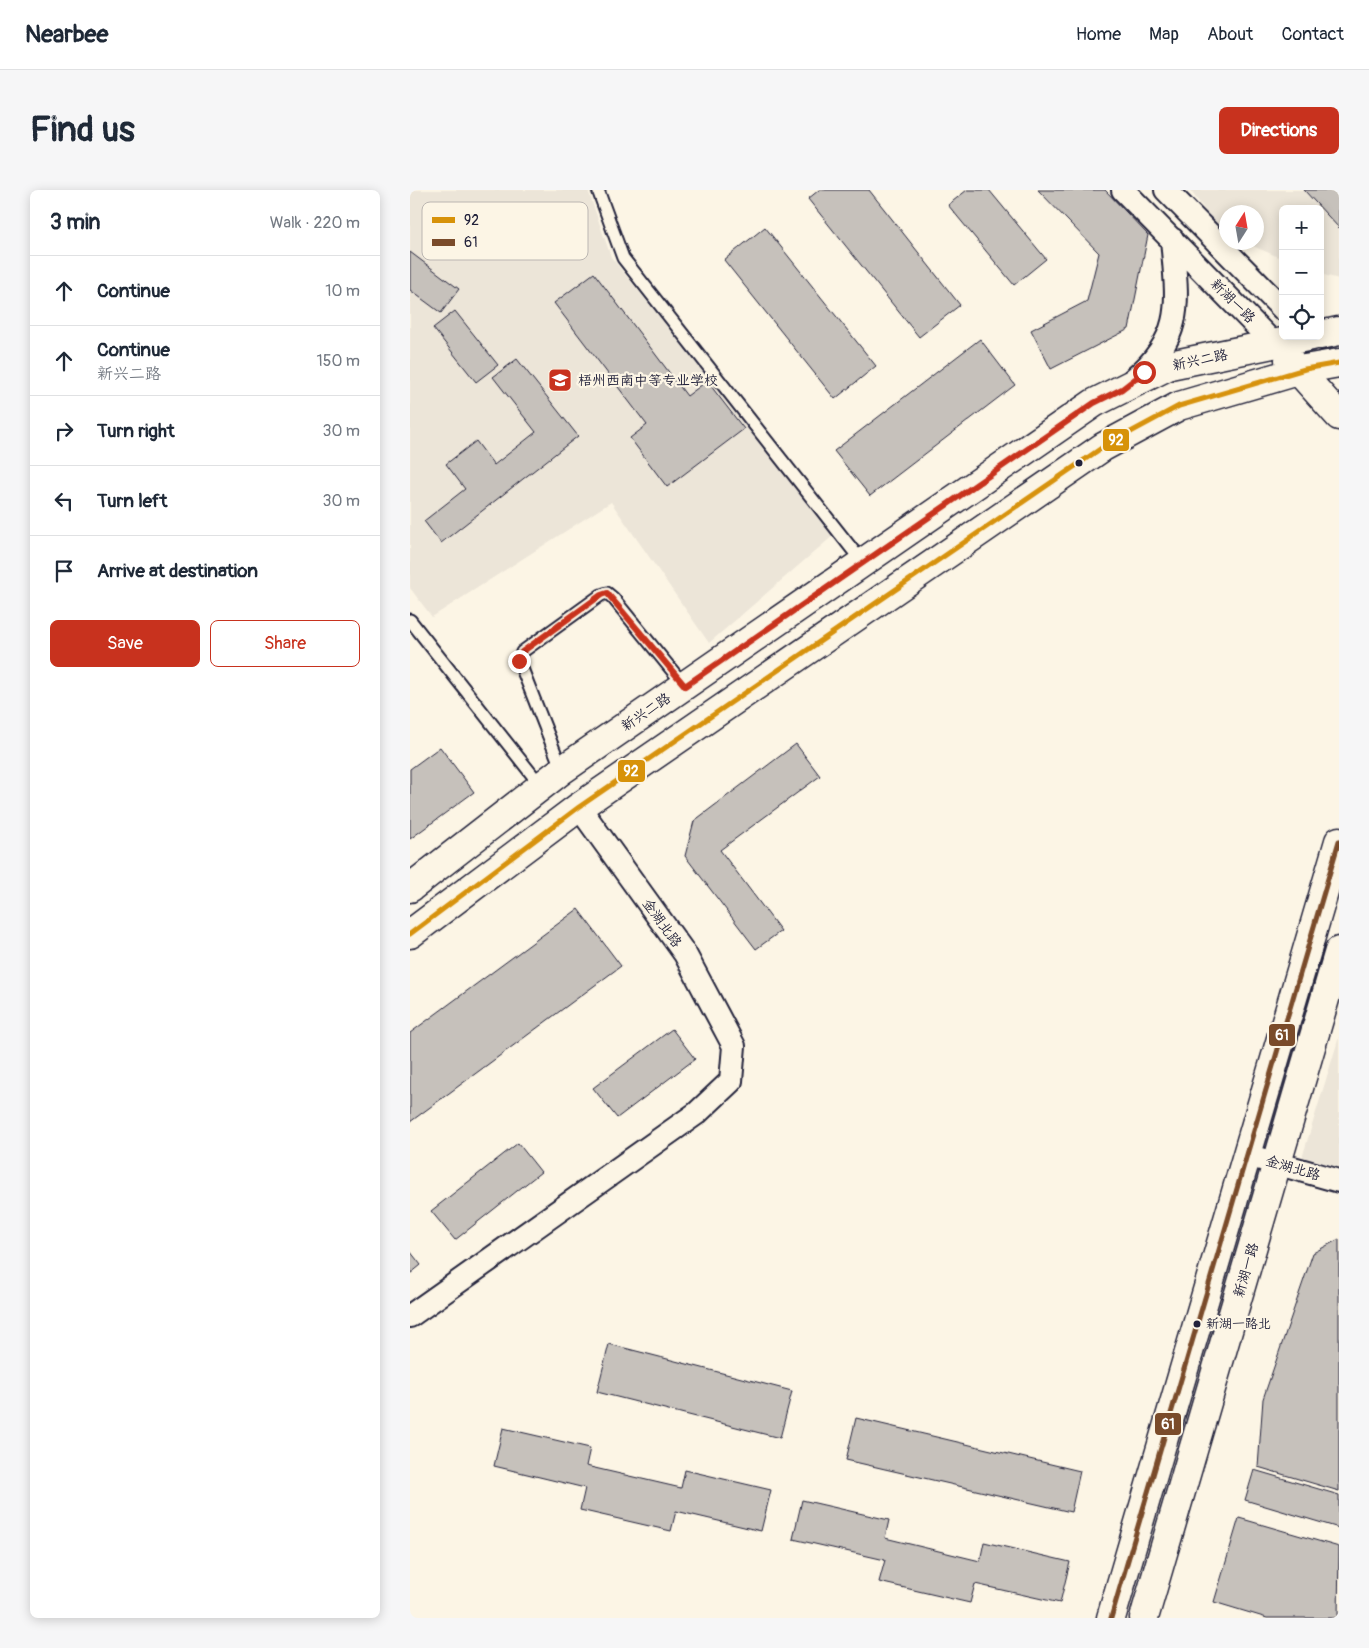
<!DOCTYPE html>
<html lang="en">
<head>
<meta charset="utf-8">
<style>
  :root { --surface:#fff; --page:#f6f6f7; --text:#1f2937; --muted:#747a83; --line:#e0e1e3; --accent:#c8321e }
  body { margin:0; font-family:Pangolin,"LXGW WenKai TC",sans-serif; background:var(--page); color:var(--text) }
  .controls { position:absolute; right:15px; top:15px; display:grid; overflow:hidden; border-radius:8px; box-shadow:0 2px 12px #0003 }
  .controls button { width:45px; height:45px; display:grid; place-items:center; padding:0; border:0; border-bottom:1px solid var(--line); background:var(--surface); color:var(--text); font:25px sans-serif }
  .compass { position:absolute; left:809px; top:15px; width:45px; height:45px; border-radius:50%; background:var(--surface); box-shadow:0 2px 12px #0003; rotate:11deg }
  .stop { position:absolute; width:15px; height:15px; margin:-11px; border:4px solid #c8321e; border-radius:50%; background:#fff }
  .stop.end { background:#c8321e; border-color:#fff; box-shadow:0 1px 5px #0008 }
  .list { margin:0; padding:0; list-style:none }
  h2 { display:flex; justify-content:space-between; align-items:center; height:65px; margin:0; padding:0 20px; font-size:21px }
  h2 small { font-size:16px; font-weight:400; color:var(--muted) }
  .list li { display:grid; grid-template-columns:32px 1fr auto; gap:15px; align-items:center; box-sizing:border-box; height:70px; padding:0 20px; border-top:1px solid var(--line) }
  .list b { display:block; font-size:19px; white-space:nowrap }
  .list p { margin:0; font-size:16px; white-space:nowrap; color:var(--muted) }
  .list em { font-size:16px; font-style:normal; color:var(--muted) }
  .actions { display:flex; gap:10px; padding:15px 20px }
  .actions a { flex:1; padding:11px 0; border:1px solid var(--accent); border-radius:8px; text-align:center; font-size:18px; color:var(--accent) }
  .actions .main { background:var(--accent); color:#fff }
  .icon { flex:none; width:28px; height:28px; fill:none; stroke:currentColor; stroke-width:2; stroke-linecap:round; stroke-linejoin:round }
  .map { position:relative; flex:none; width:929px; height:1428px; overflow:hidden; border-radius:8px }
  header { display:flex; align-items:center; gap:30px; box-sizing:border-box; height:70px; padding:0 25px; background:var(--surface); border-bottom:1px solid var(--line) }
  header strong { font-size:24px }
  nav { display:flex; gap:28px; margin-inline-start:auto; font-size:18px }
  .intro { display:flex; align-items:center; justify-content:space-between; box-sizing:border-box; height:120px; padding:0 30px }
  h1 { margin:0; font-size:35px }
  .button { padding:12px 22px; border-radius:8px; background:var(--accent); color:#fff; font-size:18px; font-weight:700 }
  main { display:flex; gap:30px; padding:0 30px }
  aside { flex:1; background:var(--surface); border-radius:8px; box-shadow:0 2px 12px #0003 }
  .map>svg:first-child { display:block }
</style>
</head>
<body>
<header>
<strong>Nearbee</strong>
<nav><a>Home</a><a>Map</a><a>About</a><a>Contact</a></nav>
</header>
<div class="intro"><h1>Find us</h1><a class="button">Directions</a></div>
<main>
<aside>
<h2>3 min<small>Walk · 220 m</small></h2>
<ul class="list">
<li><svg class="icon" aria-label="ahead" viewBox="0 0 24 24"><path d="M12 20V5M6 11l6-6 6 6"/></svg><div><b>Continue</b></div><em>10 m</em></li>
<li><svg class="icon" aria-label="ahead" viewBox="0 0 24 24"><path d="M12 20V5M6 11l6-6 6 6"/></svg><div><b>Continue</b><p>新兴二路</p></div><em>150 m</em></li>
<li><svg class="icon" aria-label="right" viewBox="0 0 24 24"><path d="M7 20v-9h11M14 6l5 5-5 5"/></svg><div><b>Turn right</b></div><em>30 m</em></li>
<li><svg class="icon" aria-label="left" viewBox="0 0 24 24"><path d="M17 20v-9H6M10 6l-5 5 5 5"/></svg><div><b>Turn left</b></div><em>30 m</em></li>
<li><svg class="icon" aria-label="arrive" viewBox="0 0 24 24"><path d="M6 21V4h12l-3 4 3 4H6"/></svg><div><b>Arrive at destination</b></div></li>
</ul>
<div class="actions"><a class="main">Save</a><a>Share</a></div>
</aside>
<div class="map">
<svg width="929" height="1428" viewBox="0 0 929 1428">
  <rect width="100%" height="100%" fill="#fcf5e5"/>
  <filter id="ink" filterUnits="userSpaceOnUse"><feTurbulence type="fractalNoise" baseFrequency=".02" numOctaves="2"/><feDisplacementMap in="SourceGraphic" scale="10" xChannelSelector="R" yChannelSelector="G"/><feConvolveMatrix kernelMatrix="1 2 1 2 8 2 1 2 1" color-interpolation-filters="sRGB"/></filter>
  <g filter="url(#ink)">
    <path fill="#ece5d8" d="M0 0H178L201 67 425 344 299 453 201 312 22 427 0 398Z
      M780 0H929V89L910 84V19H873V69L836 53 846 52V22H816V41L806 35Z
      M929 847V977L892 968Z"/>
    <path fill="#c6c1bb" stroke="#22223b" d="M409 0H459L550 115 509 147 398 9Z
      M557 0H579L636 69 604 95 538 15Z
      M628 0H695L738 45 719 139 641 179 621 140 677 111 689 63Z
      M894 0H929V38Z
      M355 37 466 176 425 209 314 70Z
      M0 62 49 99 31 123 0 100Z
      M184 83 277 206 297 191 334 239 257 297 220 248 237 235 144 113Z
      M45 121 88 175 66 192 23 138Z
      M570 149 605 195 460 306 424 261Z
      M107 169 168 246 31 353 14 331 55 299 36 274 66 251 84 275 126 242 83 187Z
      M386 554 410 586 310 660 371 741 346 759 275 666 284 631Z
      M30 557 64 602 0 649V579Z
      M168 719 211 776 0 932V843Z
      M262 839 285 869 207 928 183 898Z
      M108 953 131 982 45 1050 21 1021Z
      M929 1049V1301L848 1277 853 1209 903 1063Z
      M0 1061 11 1075 0 1084Z
      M199 1154 382 1201 370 1248 187 1202Z
      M446 1228 670 1281 661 1322 436 1270Z
      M93 1238 180 1258 176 1276 271 1298 275 1280 361 1300 351 1341 266 1321 261 1341 170 1320 175 1298 84 1276Z
      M844 1280 929 1305V1338L835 1310Z
      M392 1310 479 1330 475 1348 570 1371 574 1352 660 1372 650 1413 565 1394 560 1413 469 1392 475 1370 383 1349Z
      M829 1328 929 1357 928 1428H857L804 1412Z"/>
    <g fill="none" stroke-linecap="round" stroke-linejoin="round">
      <g stroke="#22223b" stroke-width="15">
        <path id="lane" d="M188 0 213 68 453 373
          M0 430 131 596
          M152 580 109 471 112 462 191 405 197 403 203 408 274 495"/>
      </g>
      <g stroke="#22223b" stroke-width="26">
        <path id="street" d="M713 0 864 154
          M756 0 873 119
          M724 189C776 145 767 110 762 49
          M837 965 929 991
          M0 1126 287 923 321 891 324 856 275 764 169 617"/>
      </g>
      <g stroke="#22223b" stroke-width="31">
        <path id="secondary" d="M910 145 929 141
          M879 170 929 226
          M0 698 152 580 684 213 760 175 902 146
          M0 744 169 617 693 257 769 216 895 179 929 173
          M701 1428 929 651
          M734 1428 929 761"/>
      </g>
      <use href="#lane" stroke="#fcf5e5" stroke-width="11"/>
      <use href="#street" stroke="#fcf5e5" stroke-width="22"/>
      <use href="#secondary" stroke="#fcf5e5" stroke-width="28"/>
      <g stroke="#fcf5e5" stroke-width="9">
        <path id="bus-1" d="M0 744 169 617 693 257 769 216 895 179 929 173"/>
      </g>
      <g stroke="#fcf5e5" stroke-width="9">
        <path id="bus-2" d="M701 1428 929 651"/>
      </g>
      <use href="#bus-1" stroke="#d79209" stroke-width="5"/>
      <use href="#bus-2" stroke="#7a4b2a" stroke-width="5"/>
    </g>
  </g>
  <g fill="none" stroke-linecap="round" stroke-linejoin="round" filter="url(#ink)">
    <path stroke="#c8321e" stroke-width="6" d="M109 471 112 462 191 405 197 403 275 496 684 213 712 199 734 182"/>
  </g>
  <defs>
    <g id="university-square" transform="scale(1.25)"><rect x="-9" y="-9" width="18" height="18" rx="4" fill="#c8321e" stroke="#fcf5e5"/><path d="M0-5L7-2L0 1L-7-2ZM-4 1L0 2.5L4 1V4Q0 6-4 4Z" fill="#fff"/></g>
  </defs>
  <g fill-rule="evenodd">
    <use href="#university-square" x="150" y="190"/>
  </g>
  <g fill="#22223b" stroke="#fcf5e5" stroke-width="2">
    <circle cx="669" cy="273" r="4.5"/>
    <circle cx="787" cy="1134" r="4.5"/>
  </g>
  <g text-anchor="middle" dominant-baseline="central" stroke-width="4.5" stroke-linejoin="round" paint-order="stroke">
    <g font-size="13" fill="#22223b" stroke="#fcf5e5" text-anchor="start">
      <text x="796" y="1134">新湖一路北</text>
    </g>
    <g font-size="14" fill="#22223b" stroke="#fcf5e5">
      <text transform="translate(823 111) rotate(45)">新湖一路</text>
      <text transform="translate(790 170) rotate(-12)">新兴二路</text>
      <text transform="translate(236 522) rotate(-34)">新兴二路</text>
      <text transform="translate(252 733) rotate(54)">金湖北路</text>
      <text transform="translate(883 978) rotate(16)">金湖北路</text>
      <text transform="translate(836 1080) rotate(-74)">新湖一路</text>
    </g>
    <g font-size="14" fill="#22223b" stroke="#fcf5e5" text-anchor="start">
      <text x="168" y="190">梧州西南中等专业学校</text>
    </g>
  </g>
  <rect x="12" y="12" width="166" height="58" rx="8" fill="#fcf5e5" stroke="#bbb6b2" stroke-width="1"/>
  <rect x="22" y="27" width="23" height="6" fill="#d79209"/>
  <rect x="22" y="49" width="23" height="7" fill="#7a4b2a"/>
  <g font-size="14" fill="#22223b">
    <text x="54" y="35">92</text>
    <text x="54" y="57">61</text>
  </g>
  <g stroke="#fcf5e5" stroke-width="2">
    <rect x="692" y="238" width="28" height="24" rx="5" fill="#d79209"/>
    <rect x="207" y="569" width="29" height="24" rx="5" fill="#d79209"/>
    <rect x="858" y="833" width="28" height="24" rx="5" fill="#7a4b2a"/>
    <rect x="744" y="1222" width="28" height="24" rx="5" fill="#7a4b2a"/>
  </g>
  <g font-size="14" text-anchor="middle" font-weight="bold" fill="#fff">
    <text x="706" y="255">92</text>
    <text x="221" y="586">92</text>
    <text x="872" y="850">61</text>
    <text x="758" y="1239">61</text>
  </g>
</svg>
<div class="controls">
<button>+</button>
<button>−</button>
<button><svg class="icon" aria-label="locate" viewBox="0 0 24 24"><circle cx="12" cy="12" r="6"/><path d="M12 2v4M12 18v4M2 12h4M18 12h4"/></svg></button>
</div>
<svg class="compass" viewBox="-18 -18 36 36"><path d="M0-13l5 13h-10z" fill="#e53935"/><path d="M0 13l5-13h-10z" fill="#747a83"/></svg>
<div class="stop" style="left:734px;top:182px"></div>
<div class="stop end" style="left:109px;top:471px"></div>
</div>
</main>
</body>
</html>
